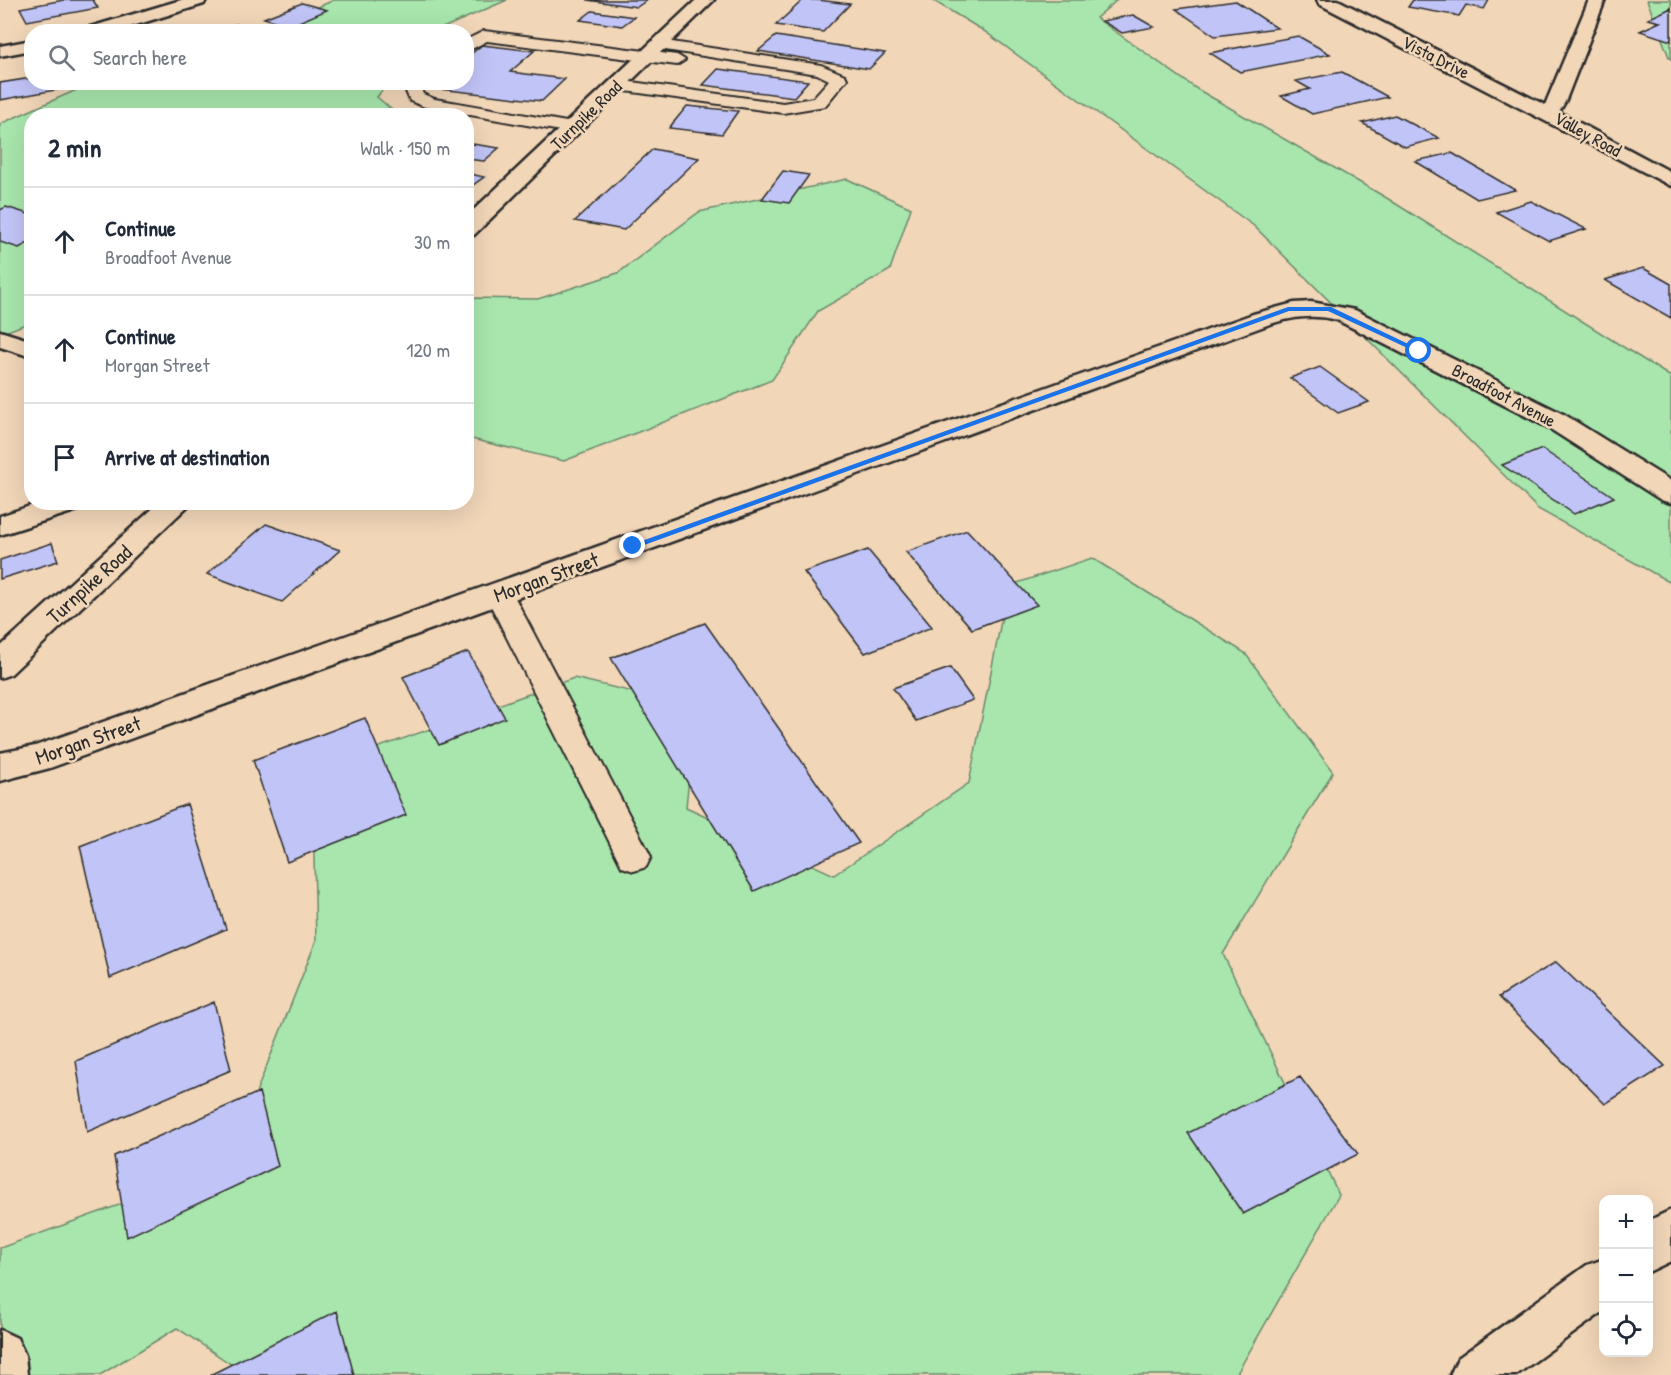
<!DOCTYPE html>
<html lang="en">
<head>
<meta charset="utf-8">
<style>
  :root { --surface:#fff; --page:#f2f2f3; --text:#1f2937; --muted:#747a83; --line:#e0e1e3 }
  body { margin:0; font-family:"Patrick Hand",sans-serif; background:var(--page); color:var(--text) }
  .controls { position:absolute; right:18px; bottom:18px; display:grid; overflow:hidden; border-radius:12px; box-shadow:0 6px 24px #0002 }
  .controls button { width:54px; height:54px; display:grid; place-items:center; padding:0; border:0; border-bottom:2px solid var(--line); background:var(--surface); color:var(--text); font:30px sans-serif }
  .stop { position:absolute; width:18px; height:18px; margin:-14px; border:4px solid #1a73e8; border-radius:50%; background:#fff }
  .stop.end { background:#1a73e8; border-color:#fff; box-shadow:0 2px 6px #0008 }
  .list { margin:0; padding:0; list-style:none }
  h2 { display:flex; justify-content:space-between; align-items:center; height:78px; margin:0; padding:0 24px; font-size:26px }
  h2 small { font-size:20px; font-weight:400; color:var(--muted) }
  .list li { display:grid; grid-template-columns:39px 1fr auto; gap:18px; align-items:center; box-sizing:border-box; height:108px; padding:0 24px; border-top:2px solid var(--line) }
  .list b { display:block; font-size:22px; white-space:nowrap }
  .list p { margin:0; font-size:20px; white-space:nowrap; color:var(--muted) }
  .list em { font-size:20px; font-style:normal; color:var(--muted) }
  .icon { flex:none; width:33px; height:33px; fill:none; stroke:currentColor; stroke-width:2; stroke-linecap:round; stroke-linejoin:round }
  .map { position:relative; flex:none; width:1671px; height:1375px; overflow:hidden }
  .search { position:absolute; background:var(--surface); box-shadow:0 6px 24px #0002; left:24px; top:24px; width:450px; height:66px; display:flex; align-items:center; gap:15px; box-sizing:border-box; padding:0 21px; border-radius:24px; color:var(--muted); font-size:22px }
  .panel { position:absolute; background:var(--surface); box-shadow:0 6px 24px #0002; left:24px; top:108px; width:450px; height:402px; border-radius:24px }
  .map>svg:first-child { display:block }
</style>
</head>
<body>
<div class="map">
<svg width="1671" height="1375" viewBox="0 0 1671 1375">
  <rect width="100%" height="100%" fill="#f1d6b8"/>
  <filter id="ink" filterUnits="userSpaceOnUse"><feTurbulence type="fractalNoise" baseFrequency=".0167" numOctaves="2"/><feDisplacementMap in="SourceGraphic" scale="12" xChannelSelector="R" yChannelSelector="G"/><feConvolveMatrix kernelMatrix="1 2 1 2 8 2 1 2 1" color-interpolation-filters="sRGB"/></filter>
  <g filter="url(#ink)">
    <path fill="#a8e6ad" stroke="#6a886c" stroke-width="1.5" d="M334 0H507L436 31 261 32Z
      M932 0H1117L1096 18 1197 89 1385 197 1671 377V583L1538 509 1254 226 984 31Z
      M1647 0H1671V59L1669 57Z
      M99 82 388 83 377 97 398 115 32 116 31 322 0 334V124L83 87Z
      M847 179 911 208 890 270 818 311 772 380 564 461 467 438V298L538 299 618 273 699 212Z
      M1092 558 1245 653 1333 772 1223 954 1339 1195 1236 1375H247L177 1328 100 1375H0V1248L227 1166 316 941 312 771 574 678 696 707 686 807 834 875 969 783 1008 586Z"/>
    <path fill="#c1c4f6" stroke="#2b2b2b" stroke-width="1.5" d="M64 0H93L98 8 27 21 20 8Z
      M587 0H647L637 7Z
      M803 0H818L850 4 823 32 776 25Z
      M1413 0H1489L1484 9 1466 5 1459 16 1408 7Z
      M1236 1 1277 28 1215 36 1176 9Z
      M302 3 327 10 290 26 264 18Z
      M1671 8V41L1640 31 1660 22 1648 19Z
      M592 11 634 17 622 26 580 20Z
      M1133 15 1154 27 1122 33 1102 21Z
      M236 24 258 32H217Z
      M776 36 885 53 869 69 758 51Z
      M1298 36 1330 54 1240 72 1210 53Z
      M482 45 534 51 510 72 565 79 542 101 430 88 437 82H466V58Z
      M718 69 808 81 794 97 703 85Z
      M1342 72 1388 97 1312 114 1281 96 1310 89 1296 81Z
      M32 78V82H60L61 89 0 100V83Z
      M687 106 738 111 722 134 669 128Z
      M1395 115 1439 138 1405 147 1362 123Z
      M466 143 499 148 484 161 466 159Z
      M653 149 699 158 624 230 575 221Z
      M1452 153 1515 190 1477 199 1415 161Z
      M783 171 809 175 789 203 762 199Z
      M466 173 484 177 466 190Z
      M1531 201 1586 229 1549 241 1496 212Z
      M6 207 32 215V241L19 248 0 242V210Z
      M1643 268 1671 284V318L1605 280Z
      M1320 367 1369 402 1338 413 1290 378Z
      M1542 449 1614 497 1574 514 1502 465Z
      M266 524 340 550 282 602 207 574Z
      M967 530 1037 605 972 629 906 552Z
      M52 543 58 561 0 579V560Z
      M868 550 932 627 865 653 804 572Z
      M705 623 859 843 754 891 611 658Z
      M468 652 505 718 439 745 403 677Z
      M950 668 973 700 916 721 893 688Z
      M365 718 406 815 287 862 253 760Z
      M187 804 226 929 110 978 80 846Z
      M1556 962 1665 1066 1605 1104 1499 997Z
      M214 1002 231 1070 87 1132 76 1061Z
      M1300 1077 1358 1154 1243 1214 1188 1133Z
      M259 1092 278 1166 127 1237 114 1156Z
      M337 1311 354 1375H210Z"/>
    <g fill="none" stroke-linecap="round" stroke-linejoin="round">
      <g stroke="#2b2b2b" stroke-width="4">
        <path id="lane" d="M484 31 677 55 685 60 677 65 487 41 466 52V40Z
          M659 40 821 65 845 75 847 79 825 106 783 113 611 89 609 85 611 81 617 80 783 103 813 98 829 80 817 74 653 48 651 45Z
          M406 82H423L421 89 423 94 435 99 572 123 578 124 581 128 578 132 572 133 425 107 410 101 405 89Z
          M499 584 509 587 513 594 646 847 651 857 646 867 634 871 622 867 485 594 489 587Z"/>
      </g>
      <g stroke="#2b2b2b" stroke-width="5">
        <path id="street" d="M181 0H206L204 4 113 32H85L87 28Z
          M1317 0H1338L1545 105 1589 0H1605L1565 102 1559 112 1671 172V186L1319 4Z
          M32 40V50L0 56V46Z
          M1311 302 1355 310 1565 415 1671 481V503L1661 500 1547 427 1337 320C1314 314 1293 317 1270 324L50 768 0 781V753L35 746 1253 314 1294 303Z
          M0 331 32 341V357L0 347Z
          M42 502H88L84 508 0 535V516Z
          M1671 1210V1261L1648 1272V1221Z
          M1604 1259V1311L1516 1375H1450L1458 1358 1587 1265Z
          M0 1330 17 1338 25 1355 27 1375H0Z"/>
      </g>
      <g stroke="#2b2b2b" stroke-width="5">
        <path id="secondary" d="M696 0H714L474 235 466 236V217Z
          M160 502H192L11 674 0 678V647Z"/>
      </g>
      <use href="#lane" fill="#f1d6b8" fill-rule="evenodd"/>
      <use href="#street" fill="#f1d6b8" fill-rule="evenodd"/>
      <use href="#secondary" fill="#f1d6b8" fill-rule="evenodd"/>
    </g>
  </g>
  <path fill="#1a73e8" d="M1288 307H1331L1423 351 1416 352 1328 311H1289L636 548 628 546Z"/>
  <g text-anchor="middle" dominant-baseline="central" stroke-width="5" stroke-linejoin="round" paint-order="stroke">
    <g font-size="18" fill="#2b2b2b" stroke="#f1d6b8">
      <text transform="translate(1436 57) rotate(27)">Vista Drive</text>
      <text transform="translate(586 115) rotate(-44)">Turnpike Road</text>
      <text transform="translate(1588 134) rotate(29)">Valley Road</text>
      <text transform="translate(1504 395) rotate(28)">Broadfoot Avenue</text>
    </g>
    <g font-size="21" fill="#2b2b2b" stroke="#f1d6b8">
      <text transform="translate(546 577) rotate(-20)">Morgan Street</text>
      <text transform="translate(89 584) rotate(-42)">Turnpike Road</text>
      <text transform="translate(88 740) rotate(-19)">Morgan Street</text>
    </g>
  </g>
</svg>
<div class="controls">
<button>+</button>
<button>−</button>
<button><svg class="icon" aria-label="locate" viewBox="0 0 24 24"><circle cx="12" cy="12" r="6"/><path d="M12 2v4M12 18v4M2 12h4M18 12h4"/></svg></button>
</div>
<div class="stop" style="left:1419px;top:351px"></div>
<div class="stop end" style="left:633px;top:546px"></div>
<div class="search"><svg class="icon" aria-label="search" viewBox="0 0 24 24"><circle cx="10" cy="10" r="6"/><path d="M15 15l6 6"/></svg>Search here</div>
<section class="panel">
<h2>2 min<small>Walk · 150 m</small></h2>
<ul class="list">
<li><svg class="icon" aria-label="ahead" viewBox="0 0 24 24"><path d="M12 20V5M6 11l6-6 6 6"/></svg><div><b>Continue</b><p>Broadfoot Avenue</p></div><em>30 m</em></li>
<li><svg class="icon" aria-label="ahead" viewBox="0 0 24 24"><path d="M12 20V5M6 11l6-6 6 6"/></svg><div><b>Continue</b><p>Morgan Street</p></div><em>120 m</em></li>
<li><svg class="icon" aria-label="arrive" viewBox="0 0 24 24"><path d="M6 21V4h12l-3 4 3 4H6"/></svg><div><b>Arrive at destination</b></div></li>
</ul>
</section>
</div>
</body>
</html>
